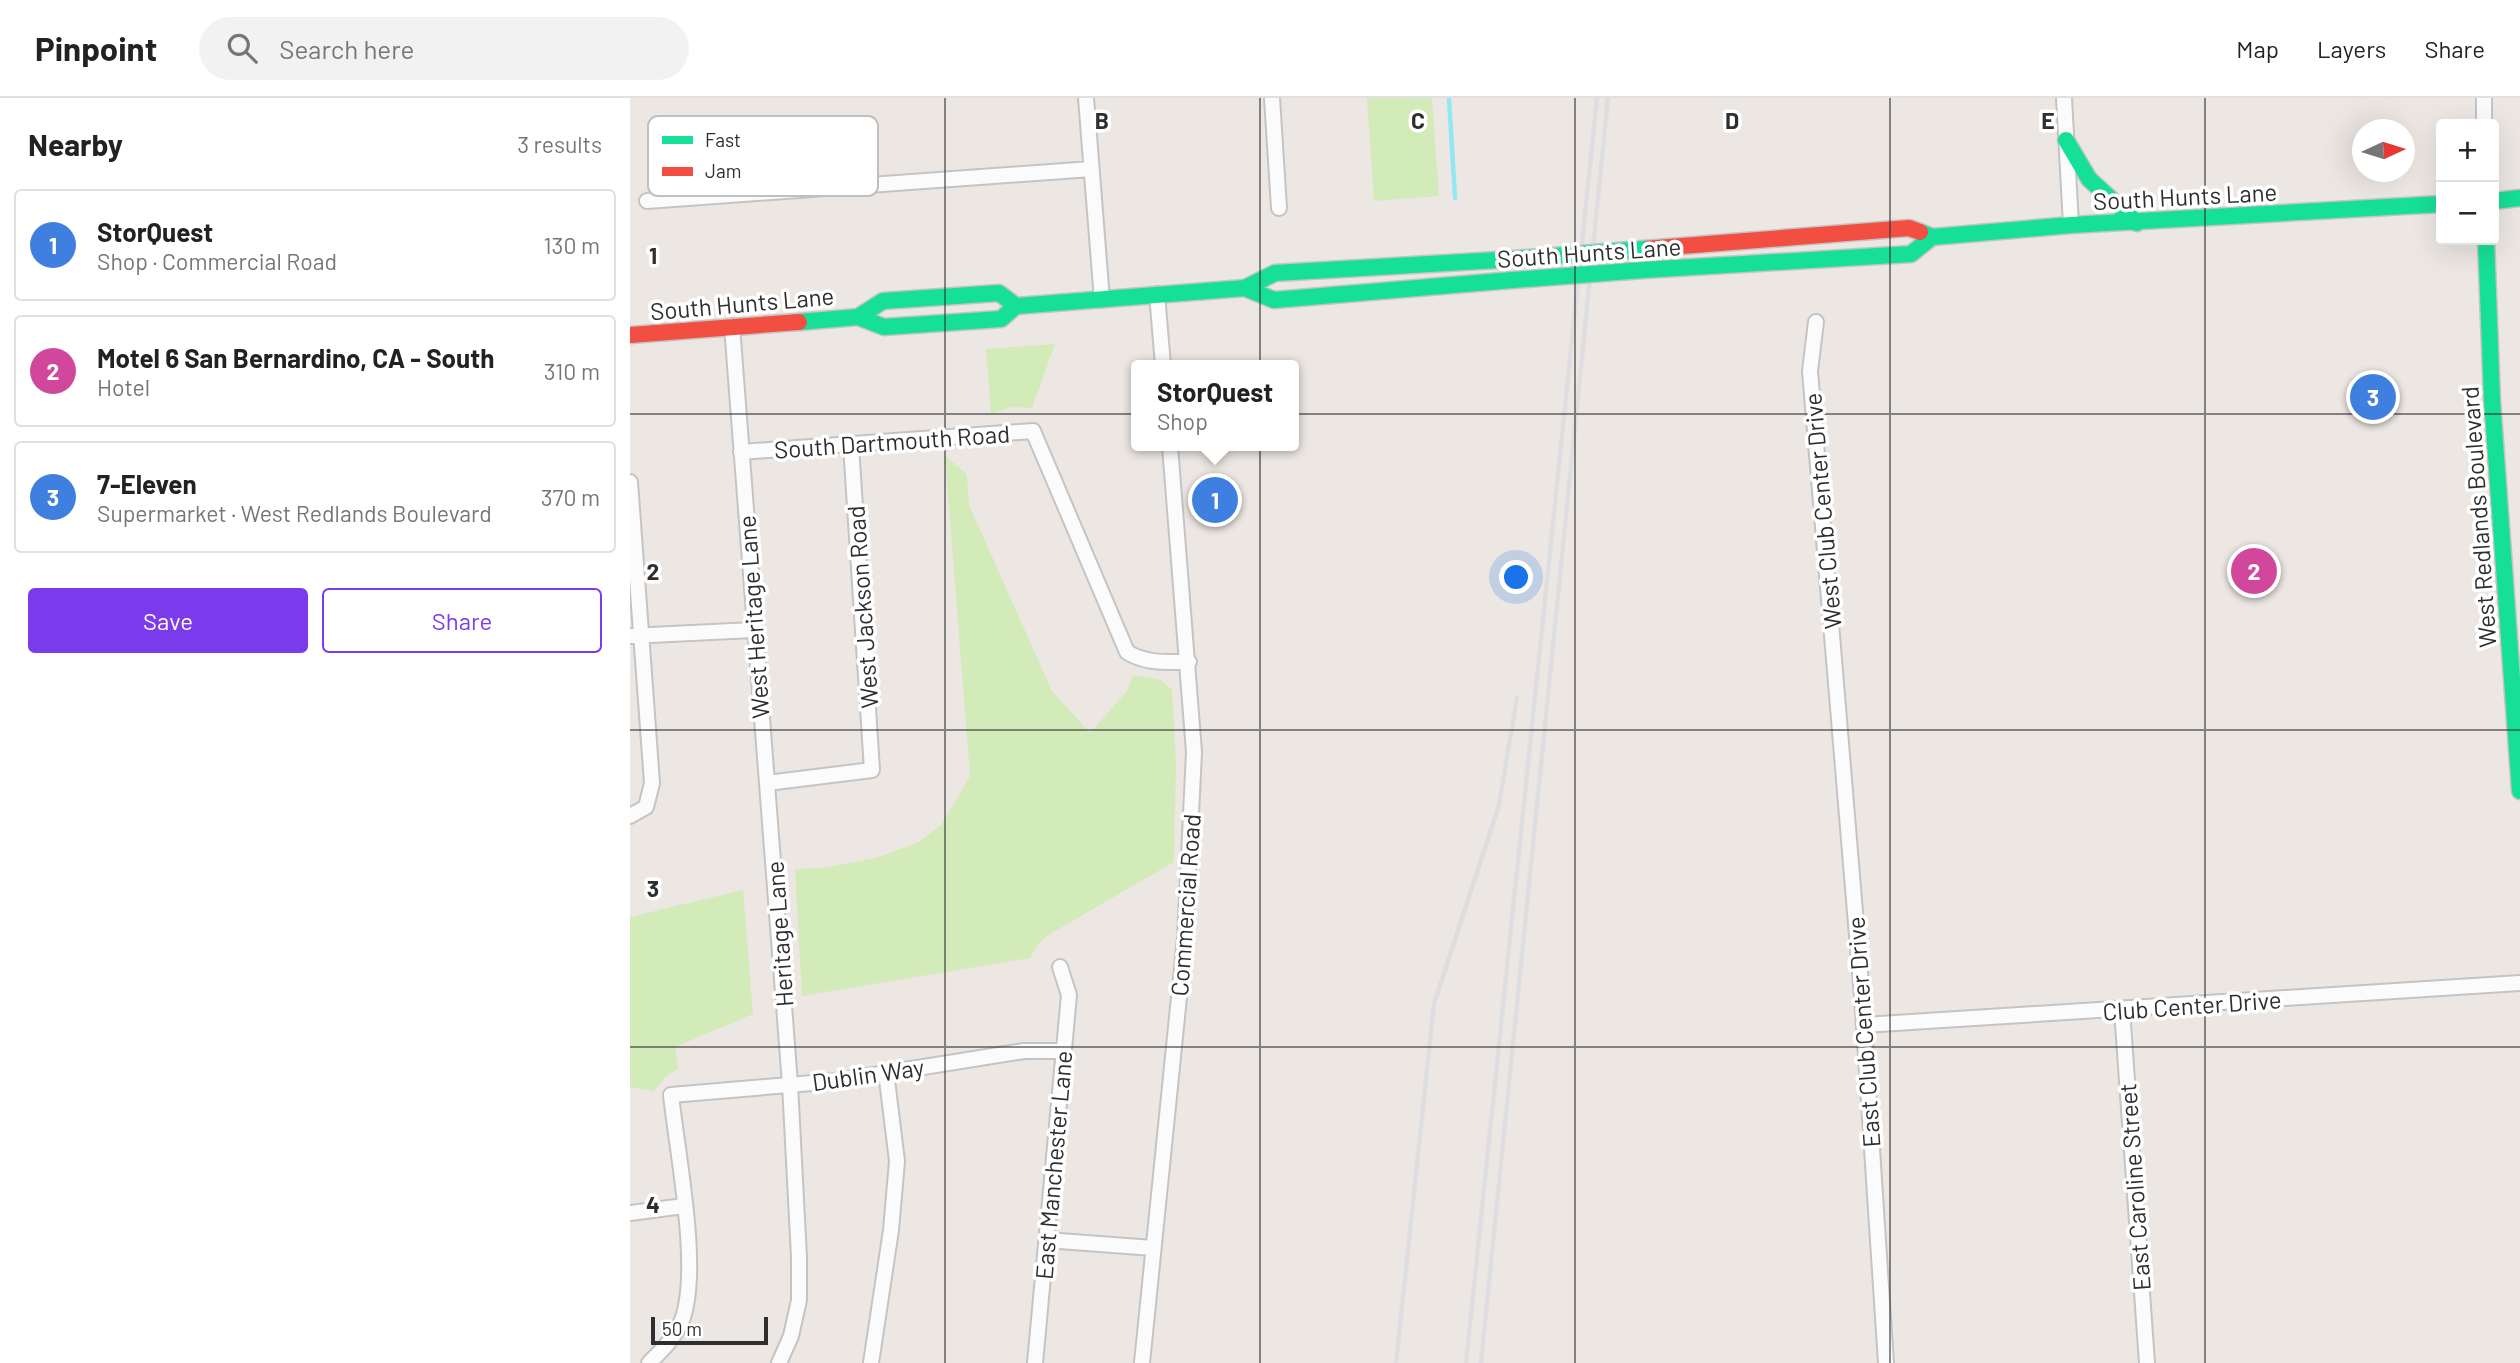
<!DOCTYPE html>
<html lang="en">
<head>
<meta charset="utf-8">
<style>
  :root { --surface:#fff; --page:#f2f2f2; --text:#222; --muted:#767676; --line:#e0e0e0; --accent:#7c3aed }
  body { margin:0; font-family:Barlow,sans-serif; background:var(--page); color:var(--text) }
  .controls { position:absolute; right:21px; top:21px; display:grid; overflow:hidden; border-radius:7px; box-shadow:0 7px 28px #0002 }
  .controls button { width:63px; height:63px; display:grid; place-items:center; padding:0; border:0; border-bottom:2px solid var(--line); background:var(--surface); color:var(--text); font:35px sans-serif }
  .compass { position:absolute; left:1722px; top:21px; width:63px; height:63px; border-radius:50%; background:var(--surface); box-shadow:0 7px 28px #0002; rotate:86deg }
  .scale { position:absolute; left:21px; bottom:18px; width:117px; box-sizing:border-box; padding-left:7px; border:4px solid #2e2e2e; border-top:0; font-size:19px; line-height:24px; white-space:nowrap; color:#2e2e2e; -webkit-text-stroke:5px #fff; paint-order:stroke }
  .you { position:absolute; left:887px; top:480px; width:24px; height:24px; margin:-18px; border:5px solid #fff; border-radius:50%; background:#1a73e8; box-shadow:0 0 0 10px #1a73e833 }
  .badge { display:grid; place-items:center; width:46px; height:46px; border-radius:50%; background:var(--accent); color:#fff; font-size:23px; font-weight:700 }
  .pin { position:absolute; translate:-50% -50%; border:4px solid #fff; box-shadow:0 2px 7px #0006 }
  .popup { position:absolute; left:501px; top:262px; width:168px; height:91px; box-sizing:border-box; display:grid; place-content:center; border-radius:7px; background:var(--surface); filter:drop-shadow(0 2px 5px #0005); font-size:23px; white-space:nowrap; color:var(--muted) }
  .popup b { font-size:26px; color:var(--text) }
  .popup::after { content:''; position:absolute; left:50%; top:100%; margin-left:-14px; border:14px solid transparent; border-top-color:var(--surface) }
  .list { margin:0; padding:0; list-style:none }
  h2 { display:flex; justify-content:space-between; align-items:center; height:91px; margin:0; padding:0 28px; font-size:30px }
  h2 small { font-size:23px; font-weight:400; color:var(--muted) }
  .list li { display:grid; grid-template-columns:46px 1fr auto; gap:21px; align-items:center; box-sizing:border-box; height:112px; margin:0 14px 14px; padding:0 14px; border:2px solid var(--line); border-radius:7px }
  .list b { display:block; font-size:26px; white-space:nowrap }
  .list p { margin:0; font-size:23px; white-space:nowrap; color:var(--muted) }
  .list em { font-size:23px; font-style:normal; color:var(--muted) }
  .actions { display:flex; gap:14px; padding:21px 28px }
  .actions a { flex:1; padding:16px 0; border:2px solid var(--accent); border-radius:7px; text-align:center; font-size:24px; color:var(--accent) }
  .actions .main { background:var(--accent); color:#fff }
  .icon { flex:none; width:38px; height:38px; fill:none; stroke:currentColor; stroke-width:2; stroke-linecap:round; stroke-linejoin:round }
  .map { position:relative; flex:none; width:1890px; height:1265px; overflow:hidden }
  header { display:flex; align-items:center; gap:42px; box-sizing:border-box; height:98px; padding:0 35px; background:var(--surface); border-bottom:2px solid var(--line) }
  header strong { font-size:33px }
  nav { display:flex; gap:38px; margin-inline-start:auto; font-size:24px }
  .search { width:490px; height:63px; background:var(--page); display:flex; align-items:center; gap:18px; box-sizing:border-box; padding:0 24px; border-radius:38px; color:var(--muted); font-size:26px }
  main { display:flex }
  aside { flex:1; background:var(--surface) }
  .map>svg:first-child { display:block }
</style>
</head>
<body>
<header>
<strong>Pinpoint</strong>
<div class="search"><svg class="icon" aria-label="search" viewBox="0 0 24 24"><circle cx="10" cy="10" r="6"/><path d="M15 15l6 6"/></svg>Search here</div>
<nav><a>Map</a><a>Layers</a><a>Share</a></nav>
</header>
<main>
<aside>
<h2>Nearby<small>3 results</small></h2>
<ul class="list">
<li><span class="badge" style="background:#3f7fe0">1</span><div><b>StorQuest</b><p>Shop · Commercial Road</p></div><em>130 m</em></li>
<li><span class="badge" style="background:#d1479c">2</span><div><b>Motel 6 San Bernardino, CA - South</b><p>Hotel</p></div><em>310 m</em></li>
<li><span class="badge" style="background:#3f7fe0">3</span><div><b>7-Eleven</b><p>Supermarket · West Redlands Boulevard</p></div><em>370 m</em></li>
</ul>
<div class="actions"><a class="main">Save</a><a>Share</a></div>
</aside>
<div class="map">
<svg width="1890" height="1265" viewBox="0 0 1890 1265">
  <rect width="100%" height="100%" fill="#ece7e3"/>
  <path fill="#d3eab9" d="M737 0H802L809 98 744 103Z
    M425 246 402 310 382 309 361 316 356 251Z
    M315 358 337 376 339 407 422 593 460 635 497 593 503 577 531 582 542 592 546 665 544 764 420 836 409 845 400 860 172 898 165 771 192 770 246 760 289 744 311 727 340 678Z
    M113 792 123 916 45 949 48 971 35 979 24 993 0 989V819Z"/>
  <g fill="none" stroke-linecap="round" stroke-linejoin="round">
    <path stroke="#90e8f4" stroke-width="4.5" d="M819 0 825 100"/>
    <g stroke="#c5c4c4" stroke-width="18">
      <path id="street" d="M456 0 472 202
        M642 0 649 110
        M1434 0 1441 127
        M1854 0V26
        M17 103 461 71
        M527 196 533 267
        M1186 224 1180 273 1232 898 1256 1265
        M102 228 160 986 169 1159V1202L161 1238 149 1265
        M111 354 403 333 497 554C516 566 537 564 559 564
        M0 384 22 685 16 709 0 718
        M0 538 123 532
        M137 685 242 672 221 347
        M1492 912 1517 1265
        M1234 927 1890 885
        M0 1115 54 1108
        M416 1142 523 1150
        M19 1265C32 1252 45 1240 52 1222 71 1172 47 1054 41 997L206 983 394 953H434
        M241 1265 261 1132 267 1063 256 974
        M405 1265 439 897 430 869
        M512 1265 555 840 564 654 540 348"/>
    </g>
    <g stroke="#c5c4c4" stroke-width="19">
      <path id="fast" d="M1436 42 1459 81 1507 125
        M1864 103 1890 100
        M1290 134 1302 139 1441 127 1811 106
        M1856 142 1862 302 1890 693
        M1013 172 1281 156 1302 139
        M615 190 644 202 883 182
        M228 219 253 203 369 195 386 208
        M169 224 228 219 254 229 371 221 386 208 615 190 645 175 885 161"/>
    </g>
    <g stroke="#c5c4c4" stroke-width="19">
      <path id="jam" d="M1014 151 1279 130 1290 134
        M0 237 169 224"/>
    </g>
    <use href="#street" stroke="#fcfbfb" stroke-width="14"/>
    <use href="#fast" stroke="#16e098" stroke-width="16"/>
    <use href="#jam" stroke="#f24e42" stroke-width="16"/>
    <path stroke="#dedee0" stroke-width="4.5" d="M766 1265 804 906 869 707 887 600
      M836 1265 967 0
      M851 1265 978 0"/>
    <g stroke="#c5c4c4" stroke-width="19" stroke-linecap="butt">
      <path id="fast-bridge" d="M885 161 1014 151
        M883 182 1013 172"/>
    </g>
    <use href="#fast-bridge" stroke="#16e098" stroke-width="16"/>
  </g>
  <path fill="none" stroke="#2e2e2e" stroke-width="2" stroke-opacity="0.55" d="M315 0V1265M630 0V1265M945 0V1265M1260 0V1265M1575 0V1265M0 316H1890M0 632H1890M0 949H1890"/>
  <g text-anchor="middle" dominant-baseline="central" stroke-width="7" stroke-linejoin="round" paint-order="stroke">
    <g font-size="24" fill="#2e2e2e" stroke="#fff">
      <text transform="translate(1555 98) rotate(-3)">South Hunts Lane</text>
      <text transform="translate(959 154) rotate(-4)">South Hunts Lane</text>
      <text transform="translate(112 205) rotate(-5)">South Hunts Lane</text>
      <text transform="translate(262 343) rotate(-4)">South Dartmouth Road</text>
      <text transform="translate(1192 413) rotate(-95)">West Club Center Drive</text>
      <text transform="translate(1848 419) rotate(-94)">West Redlands Boulevard</text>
      <text transform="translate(232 509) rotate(-94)">West Jackson Road</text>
      <text transform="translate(123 519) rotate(-94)">West Heritage Lane</text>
      <text transform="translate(555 807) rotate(-86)">Commercial Road</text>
      <text transform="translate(149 836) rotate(-94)">Heritage Lane</text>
      <text transform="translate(1562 907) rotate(-4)">Club Center Drive</text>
      <text transform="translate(1233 934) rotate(-94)">East Club Center Drive</text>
      <text transform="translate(238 976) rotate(-8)">Dublin Way</text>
      <text transform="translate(423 1067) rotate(-85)">East Manchester Lane</text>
      <text transform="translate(1504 1089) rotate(-94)">East Caroline Street</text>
    </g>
  </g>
  <rect x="18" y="18" width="230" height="80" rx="10" fill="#fff" stroke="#c0c0c0" stroke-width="2"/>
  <rect x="32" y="38" width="31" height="8" fill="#16e098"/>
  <rect x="32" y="69" width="31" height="9" fill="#f24e42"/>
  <g font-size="19" fill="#2e2e2e">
    <text x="75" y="49">Fast</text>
    <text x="75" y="80">Jam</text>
  </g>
  <g font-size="23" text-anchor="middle" font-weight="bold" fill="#2e2e2e" stroke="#fff" stroke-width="7" stroke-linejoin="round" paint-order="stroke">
    <text x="472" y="31">B</text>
    <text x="788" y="31">C</text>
    <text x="1102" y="31">D</text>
    <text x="1418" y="31">E</text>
    <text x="23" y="166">1</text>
    <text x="23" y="482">2</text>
    <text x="23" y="799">3</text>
    <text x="23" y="1115">4</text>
  </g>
</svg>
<div class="controls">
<button>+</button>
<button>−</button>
</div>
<svg class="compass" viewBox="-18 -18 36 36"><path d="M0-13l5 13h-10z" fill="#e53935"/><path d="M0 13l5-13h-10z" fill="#767676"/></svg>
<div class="scale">50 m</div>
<div class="you"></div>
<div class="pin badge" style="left:585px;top:402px;background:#3f7fe0">1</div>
<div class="popup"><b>StorQuest</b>Shop</div>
<div class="pin badge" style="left:1624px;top:473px;background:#d1479c">2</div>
<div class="pin badge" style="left:1743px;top:299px;background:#3f7fe0">3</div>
</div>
</main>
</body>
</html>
